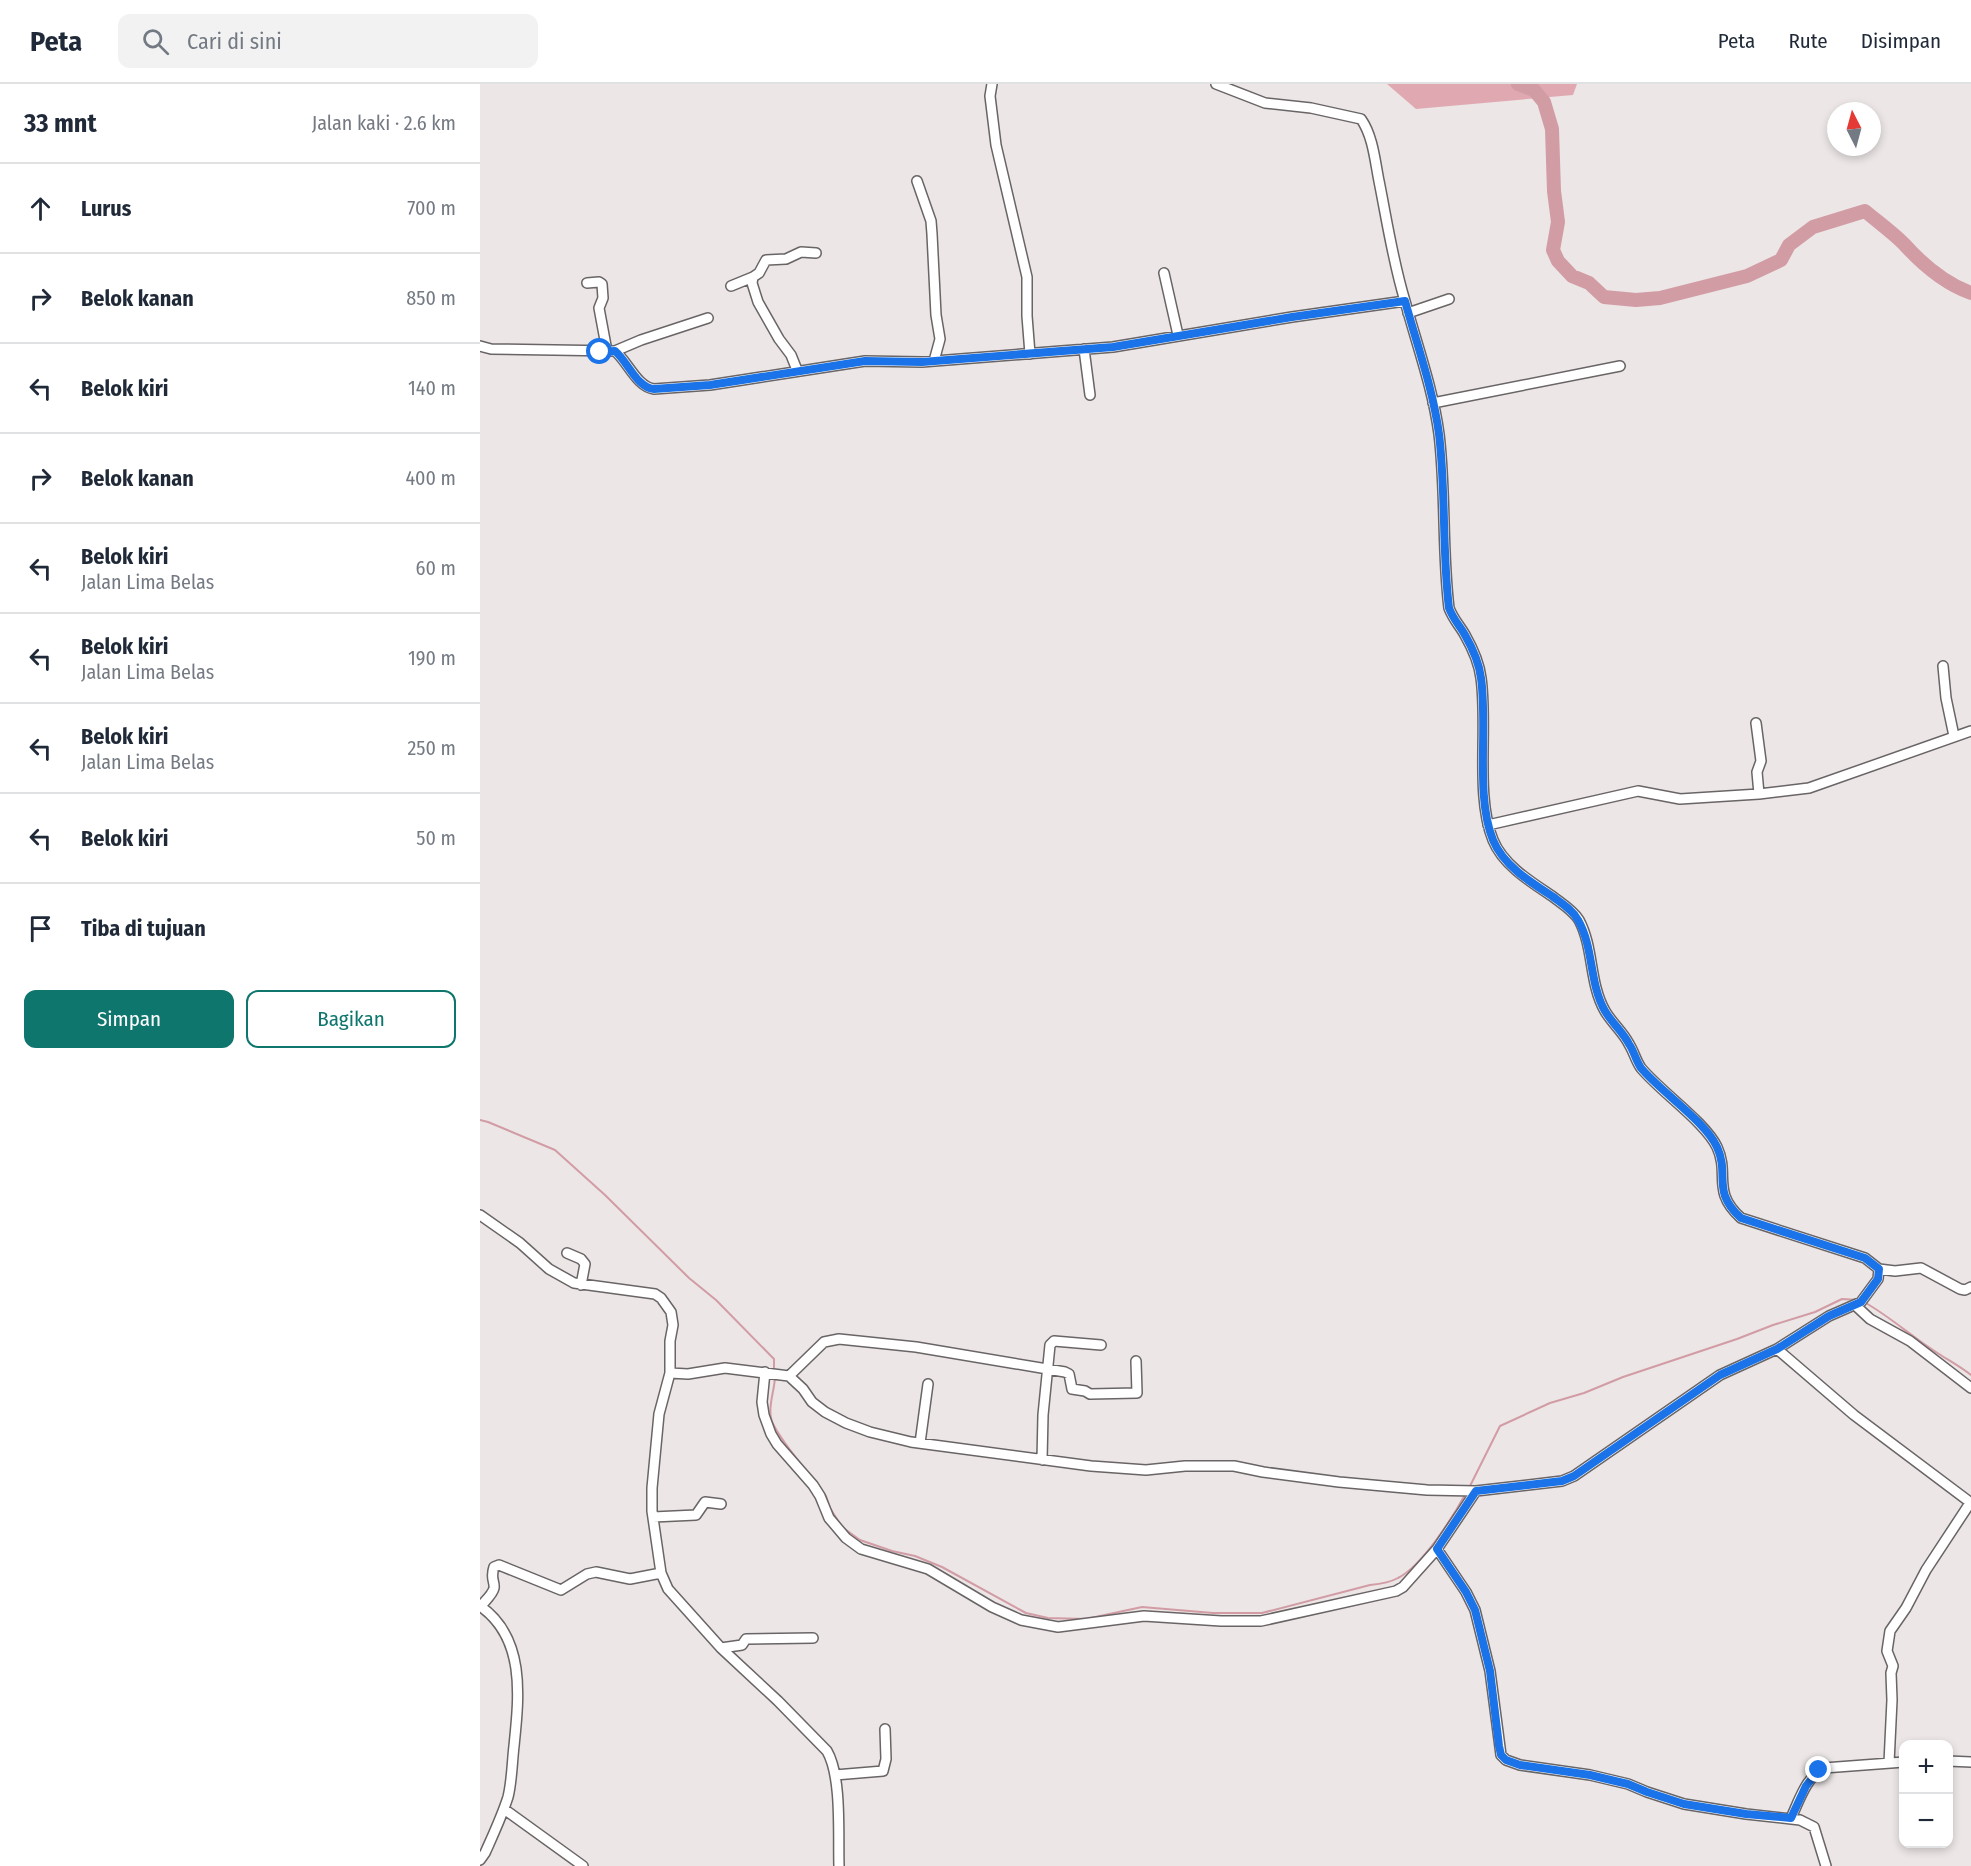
<!DOCTYPE html>
<html lang="id">
<head>
<meta charset="utf-8">
<style>
  :root { --surface:#fff; --page:#f2f2f3; --text:#1f2937; --muted:#747a83; --line:#e0e1e3; --accent:#0f766e }
  body { margin:0; font-family:"Fira Sans Condensed",sans-serif; background:var(--page); color:var(--text) }
  .controls { position:absolute; right:18px; bottom:18px; display:grid; overflow:hidden; border-radius:12px; box-shadow:0 3px 9px #0003 }
  .controls button { width:54px; height:54px; display:grid; place-items:center; padding:0; border:0; border-bottom:2px solid var(--line); background:var(--surface); color:var(--text); font:30px sans-serif }
  .compass { position:absolute; left:1347px; top:18px; width:54px; height:54px; border-radius:50%; background:var(--surface); box-shadow:0 3px 9px #0003; rotate:354deg }
  .stop { position:absolute; width:18px; height:18px; margin:-14px; border:4px solid #1a73e8; border-radius:50%; background:#fff }
  .stop.end { background:#1a73e8; border-color:#fff; box-shadow:0 2px 6px #0008 }
  .list { margin:0; padding:0; list-style:none }
  h2 { display:flex; justify-content:space-between; align-items:center; height:78px; margin:0; padding:0 24px; font-size:26px }
  h2 small { font-size:20px; font-weight:400; color:var(--muted) }
  .list li { display:grid; grid-template-columns:39px 1fr auto; gap:18px; align-items:center; box-sizing:border-box; height:90px; padding:0 24px; border-top:2px solid var(--line) }
  .list b { display:block; font-size:22px; white-space:nowrap }
  .list p { margin:0; font-size:20px; white-space:nowrap; color:var(--muted) }
  .list em { font-size:20px; font-style:normal; color:var(--muted) }
  .actions { display:flex; gap:12px; padding:18px 24px }
  .actions a { flex:1; padding:14px 0; border:2px solid var(--accent); border-radius:12px; text-align:center; font-size:21px; color:var(--accent) }
  .actions .main { background:var(--accent); color:#fff }
  .icon { flex:none; width:33px; height:33px; fill:none; stroke:currentColor; stroke-width:2; stroke-linecap:round; stroke-linejoin:round }
  .map { position:relative; flex:none; width:1491px; height:1782px; overflow:hidden }
  header { display:flex; align-items:center; gap:36px; box-sizing:border-box; height:84px; padding:0 30px; background:var(--surface); border-bottom:2px solid var(--line) }
  header strong { font-size:28px }
  nav { display:flex; gap:33px; margin-inline-start:auto; font-size:21px }
  .search { width:420px; height:54px; background:var(--page); display:flex; align-items:center; gap:15px; box-sizing:border-box; padding:0 21px; border-radius:12px; color:var(--muted); font-size:22px }
  main { display:flex }
  aside { flex:1; background:var(--surface) }
  .map>svg:first-child { display:block }
</style>
</head>
<body>
<header>
<strong>Peta</strong>
<div class="search"><svg class="icon" aria-label="search" viewBox="0 0 24 24"><circle cx="10" cy="10" r="6"/><path d="M15 15l6 6"/></svg>Cari di sini</div>
<nav><a>Peta</a><a>Rute</a><a>Disimpan</a></nav>
</header>
<main>
<aside>
<h2>33 mnt<small>Jalan kaki · 2.6 km</small></h2>
<ul class="list">
<li><svg class="icon" aria-label="ahead" viewBox="0 0 24 24"><path d="M12 20V5M6 11l6-6 6 6"/></svg><div><b>Lurus</b></div><em>700 m</em></li>
<li><svg class="icon" aria-label="right" viewBox="0 0 24 24"><path d="M7 20v-9h11M14 6l5 5-5 5"/></svg><div><b>Belok kanan</b></div><em>850 m</em></li>
<li><svg class="icon" aria-label="left" viewBox="0 0 24 24"><path d="M17 20v-9H6M10 6l-5 5 5 5"/></svg><div><b>Belok kiri</b></div><em>140 m</em></li>
<li><svg class="icon" aria-label="right" viewBox="0 0 24 24"><path d="M7 20v-9h11M14 6l5 5-5 5"/></svg><div><b>Belok kanan</b></div><em>400 m</em></li>
<li><svg class="icon" aria-label="left" viewBox="0 0 24 24"><path d="M17 20v-9H6M10 6l-5 5 5 5"/></svg><div><b>Belok kiri</b><p>Jalan Lima Belas</p></div><em>60 m</em></li>
<li><svg class="icon" aria-label="left" viewBox="0 0 24 24"><path d="M17 20v-9H6M10 6l-5 5 5 5"/></svg><div><b>Belok kiri</b><p>Jalan Lima Belas</p></div><em>190 m</em></li>
<li><svg class="icon" aria-label="left" viewBox="0 0 24 24"><path d="M17 20v-9H6M10 6l-5 5 5 5"/></svg><div><b>Belok kiri</b><p>Jalan Lima Belas</p></div><em>250 m</em></li>
<li><svg class="icon" aria-label="left" viewBox="0 0 24 24"><path d="M17 20v-9H6M10 6l-5 5 5 5"/></svg><div><b>Belok kiri</b></div><em>50 m</em></li>
<li><svg class="icon" aria-label="arrive" viewBox="0 0 24 24"><path d="M6 21V4h12l-3 4 3 4H6"/></svg><div><b>Tiba di tujuan</b></div></li>
</ul>
<div class="actions"><a class="main">Simpan</a><a>Bagikan</a></div>
</aside>
<div class="map">
<svg width="1491" height="1782" viewBox="0 0 1491 1782">
  <rect width="100%" height="100%" fill="#ece6e6"/>
  <path fill="#e0a9b2" d="M907 0H1097L1093 11 936 25Z"/>
  <g fill="none" stroke-linecap="round" stroke-linejoin="round">
    <path stroke="#d29ca5" stroke-width="2" d="M0 1036 8 1038 75 1066 125 1111 209 1194 236 1216 294 1275V1286
      M1384 1218C1411 1233 1433 1254 1459 1270 1470 1277 1481 1283 1491 1291
      M295 1292C295 1306 288 1320 291 1334 294 1350 335 1396 346 1412L350 1424 362 1443 380 1456 412 1467 435 1472 462 1483 546 1529 568 1534 606 1535 662 1523 733 1529H782L890 1501C900 1500 909 1499 918 1494 942 1482 973 1433 986 1409
      M989 1404 1020 1342 1070 1319 1104 1309 1143 1293 1257 1255 1293 1241 1335 1228 1362 1215 1379 1216"/>
    <path stroke="#d29ca5" stroke-width="14" d="M1038 0 1054 6 1064 18 1072 45 1074 107 1078 138 1073 166 1078 177 1092 192 1109 199 1124 213 1156 216 1180 214 1267 192 1301 176 1309 161 1333 143 1385 127C1398 138 1412 148 1424 160 1442 180 1466 200 1491 209"/>
    <g stroke="#696465" stroke-width="12">
      <path id="minor" d="M512 0 510 12 516 61 547 193V232L550 270
        M736 0 785 19 831 24 881 35C893 52 895 77 899 97 907 137 913 178 925 217
        M437 97 451 137 452 150 456 231 460 255 454 277
        M684 189 698 251
        M107 199 119 198 122 200 123 214 119 224 127 267
        M251 202 273 193
        M928 229 969 215
        M0 262 11 265 135 267C148 278 157 303 174 305L230 301 385 277 442 278 633 263 812 233 925 217C937 261 953 305 959 350 966 408 962 467 969 524 973 535 980 542 985 551 993 565 999 578 1001 594 1008 643 995 712 1013 756 1023 781 1051 798 1072 812 1081 819 1093 826 1099 836 1114 864 1109 899 1125 927 1132 939 1143 948 1149 960 1154 968 1156 977 1161 984 1181 1008 1225 1038 1237 1063 1250 1091 1231 1107 1261 1134L1385 1174 1399 1185 1398 1195 1381 1218 1349 1232 1297 1265 1240 1291 1094 1392 1082 1397 996 1407 947 1406 859 1398 783 1388 754 1382H705L666 1386 611 1382 431 1358 390 1348 366 1339 345 1328 332 1318 323 1305 309 1292 245 1284 208 1290 190 1289
        M604 265 610 311
        M135 267 161 256 228 234
        M317 286 311 271 299 255 278 218 272 199 273 193 279 189 286 176 306 175 321 168 336 169
        M953 319 1140 282
        M1463 582 1466 614 1474 652
        M1276 639 1281 677 1277 688 1279 710
        M1008 741 1158 707 1200 715 1279 710 1329 704 1491 647
        M0 1131 40 1159 69 1185 94 1199 175 1210 181 1214 191 1228 193 1241 190 1257V1289L179 1330 172 1404V1427L181 1489 188 1505 241 1564 298 1617 347 1667C362 1693 358 1751 359 1782
        M87 1169 101 1175 105 1180 101 1201
        M1399 1185 1415 1187 1441 1184 1480 1205 1485 1206 1491 1203
        M1375 1221 1390 1235 1430 1257 1491 1304
        M1297 1265 1374 1331 1491 1419
        M285 1288 282 1318 284 1331 291 1350 297 1360 333 1401 340 1412 349 1434 366 1454 381 1465 448 1485 512 1523 541 1536 578 1543 664 1532 741 1537H781L916 1507 923 1503 957 1465
        M309 1292 344 1258 359 1255 436 1263 585 1288 589 1290 592 1305 605 1307 610 1310 657 1309 656 1277
        M440 1359 448 1300
        M562 1376 563 1331 570 1261 574 1257 621 1261
        M996 1407 957 1465 986 1508 995 1526 1010 1587 1021 1671 1026 1676 1040 1681 1110 1691 1148 1700 1167 1708 1204 1720 1266 1730 1320 1736 1334 1743 1346 1782
        M173 1433 216 1431 225 1418 241 1420
        M0 1522C46 1554 39 1613 34 1662 32 1679 32 1697 28 1713 22 1732 13 1751 5 1769L0 1776
        M1 1522C4 1518 13 1510 14 1504 15 1497 10 1495 14 1483L19 1481 81 1506 107 1490 116 1488 150 1495 181 1489
        M241 1564 262 1561 266 1555 333 1554
        M1468 1677 1491 1678
        M1409 1679 1412 1616 1411 1589 1413 1582 1407 1567 1410 1547 1426 1524 1446 1486 1490 1419
        M355 1691 403 1687 406 1675 405 1645
        M24 1725 103 1782
        M1311 1734C1319 1717 1326 1693 1344 1684L1424 1678"/>
    </g>
    <use href="#minor" stroke="#fff" stroke-width="9"/>
  </g>
  <g fill="none" stroke-linecap="round" stroke-linejoin="round">
    <path stroke="#1a73e8" stroke-width="8" d="M120 268 135 267C148 278 157 304 174 305L230 301 385 277 442 278 633 263 812 233 925 217C937 261 953 305 959 350 966 408 962 467 969 524 973 535 980 542 985 551 993 565 999 578 1001 594 1008 643 995 712 1013 756 1023 781 1050 798 1072 812 1081 819 1093 826 1098 836 1114 864 1109 899 1125 927 1132 939 1143 948 1149 960 1154 967 1156 977 1161 984 1181 1008 1225 1037 1237 1063 1250 1091 1231 1107 1261 1134L1385 1174 1399 1185 1398 1195 1381 1218 1349 1232 1297 1265 1240 1291 1094 1392 1082 1397 996 1407 957 1465 986 1508 995 1526 1010 1587 1019 1662 1021 1671 1026 1676 1040 1681 1110 1691 1148 1700 1167 1708 1204 1720 1266 1730 1311 1734 1326 1702 1339 1686"/>
  </g>
</svg>
<div class="controls">
<button>+</button>
<button>−</button>
</div>
<svg class="compass" viewBox="-18 -18 36 36"><path d="M0-13l5 13h-10z" fill="#e53935"/><path d="M0 13l5-13h-10z" fill="#747a83"/></svg>
<div class="stop" style="left:120px;top:268px"></div>
<div class="stop end" style="left:1339px;top:1686px"></div>
</div>
</main>
</body>
</html>
